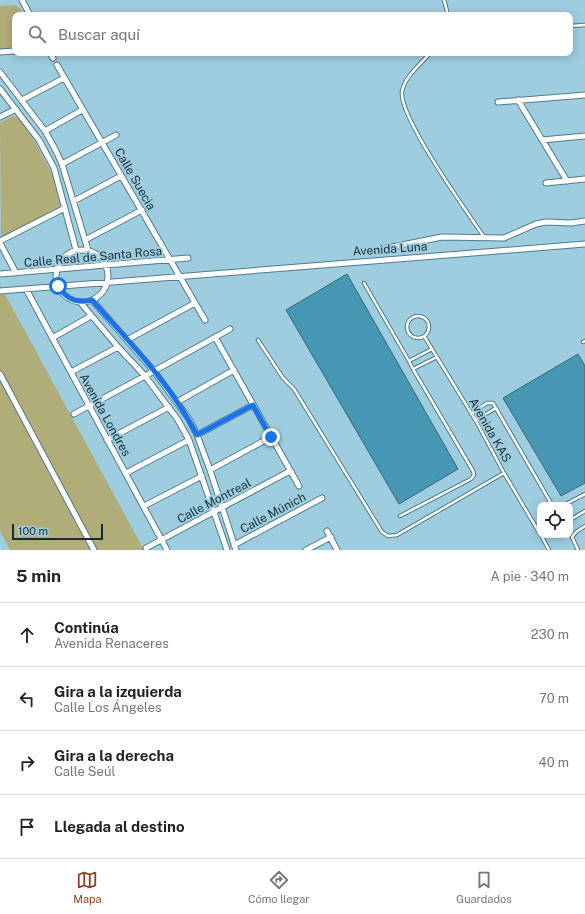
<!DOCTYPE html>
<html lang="es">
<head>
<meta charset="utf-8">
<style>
  :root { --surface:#fff; --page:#f6f6f6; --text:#222; --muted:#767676; --line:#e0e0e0; --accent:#8c4423 }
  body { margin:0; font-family:"Public Sans",sans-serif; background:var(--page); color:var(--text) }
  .controls { position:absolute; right:12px; bottom:12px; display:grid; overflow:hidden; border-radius:8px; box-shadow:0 2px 10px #0003 }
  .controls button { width:36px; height:36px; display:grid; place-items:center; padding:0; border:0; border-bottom:1px solid var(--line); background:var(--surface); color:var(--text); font:20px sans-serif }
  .scale { position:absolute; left:12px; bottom:10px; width:91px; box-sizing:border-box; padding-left:4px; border:2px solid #182b32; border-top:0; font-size:11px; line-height:14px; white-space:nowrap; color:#182b32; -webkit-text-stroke:3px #9ecde0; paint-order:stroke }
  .stop { position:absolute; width:12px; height:12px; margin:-9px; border:3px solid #1a73e8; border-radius:50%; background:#fff }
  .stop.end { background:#1a73e8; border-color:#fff; box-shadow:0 1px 4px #0008 }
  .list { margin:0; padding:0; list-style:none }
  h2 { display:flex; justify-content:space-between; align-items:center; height:52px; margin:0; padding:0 16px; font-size:17px }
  h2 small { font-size:13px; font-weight:400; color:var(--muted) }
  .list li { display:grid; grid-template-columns:26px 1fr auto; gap:12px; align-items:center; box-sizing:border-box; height:64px; padding:0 16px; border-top:1px solid var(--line) }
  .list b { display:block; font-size:15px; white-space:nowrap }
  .list p { margin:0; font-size:13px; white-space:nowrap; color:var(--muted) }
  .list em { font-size:13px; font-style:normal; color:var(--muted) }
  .icon { flex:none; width:22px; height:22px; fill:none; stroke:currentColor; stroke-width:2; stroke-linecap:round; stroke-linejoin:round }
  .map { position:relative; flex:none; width:585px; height:550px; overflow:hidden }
  .search { position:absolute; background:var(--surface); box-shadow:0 2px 10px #0003; left:12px; right:12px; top:12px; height:44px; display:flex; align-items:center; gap:10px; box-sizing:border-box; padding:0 14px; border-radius:8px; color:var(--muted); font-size:15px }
  .sheet { height:308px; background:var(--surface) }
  nav { display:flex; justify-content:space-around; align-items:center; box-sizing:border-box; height:56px; border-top:1px solid var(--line); background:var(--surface); font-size:11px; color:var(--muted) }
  nav a { display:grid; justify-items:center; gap:2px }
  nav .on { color:var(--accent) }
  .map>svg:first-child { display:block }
</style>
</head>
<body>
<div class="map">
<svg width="585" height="550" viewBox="0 0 585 550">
  <rect width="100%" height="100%" fill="#9ecde0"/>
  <path fill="#b1ad78" d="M15 5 20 8 24 15H15V48L0 49V6Z
    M12 116 19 118 34 140 53 176 60 205 58 209 6 237H1L0 123Z
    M0 285 144 550H10L0 531Z"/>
  <path fill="#4597b4" stroke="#3a6677" d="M347 274 458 469 399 504 286 310Z
    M578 354 585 366V483L561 496 503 398Z"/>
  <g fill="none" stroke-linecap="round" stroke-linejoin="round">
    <g stroke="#4e7b8c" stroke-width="4.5">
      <path id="lane" d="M444 0 448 15
        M570 26 585 25
        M430 53C421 64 404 77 402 92 399 117 467 212 484 237
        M364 283 409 361
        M407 327a11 11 0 1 1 22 0a11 11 0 1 1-22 0Z
        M424 336 476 421 504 473 540 534
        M258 340 283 378 294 389 382 532 388 536 397 535 504 473
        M583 342 585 341
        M413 369 409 361 432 349
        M471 414 487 403H493L552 505
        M476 420 496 408
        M564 505 585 494
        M400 516 471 479 474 475 473 471 413 369 437 357
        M570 520 585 511
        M541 535 549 550
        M578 550 572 537 576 532 585 526"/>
    </g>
    <g stroke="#4e7b8c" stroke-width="7">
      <path id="street" d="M22 0 30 15
        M0 52 15 51
        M50 53 53 58
        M57 65 205 320
        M0 72 45 131 55 149 62 164 88 250
        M0 89 39 140 54 168 76 250
        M22 100 64 78
        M518 100 567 181
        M498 102 585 95
        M0 117 16 109
        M45 131 82 110
        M542 140 585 136
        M62 164 116 135
        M546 183 585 179
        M74 201 121 176
        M85 240 142 210
        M0 241 65 208
        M0 243 16 273
        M56 276a26 26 0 1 1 52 0a26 26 0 1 1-52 0Z
        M372 251 442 237 504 238 536 224 546 222 571 223 585 221
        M0 274 188 258
        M26 289 167 550
        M0 291 585 244
        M92 300 154 371 189 419 197 435 210 470 236 550
        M80 302 118 347 145 376 178 420 189 440 227 550
        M215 337 299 486
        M52 338 91 316
        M127 340 195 303
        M71 372 118 347
        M0 374 94 550
        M177 402 234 370
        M74 414 145 376 230 329
        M197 435 253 405
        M107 440 169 407
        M210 470 271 437
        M126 473 189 440
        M144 506 202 476
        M327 531 337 550
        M234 545 322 498
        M146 548 290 471
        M306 550 331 537"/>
    </g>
    <use href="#lane" stroke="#fff" stroke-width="2.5"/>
    <use href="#street" stroke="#fff" stroke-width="5"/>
  </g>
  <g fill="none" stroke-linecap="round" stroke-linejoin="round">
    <path stroke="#1a73e8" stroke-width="5" d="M58 286C66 299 77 304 92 300 129 342 171 384 197 435L253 405 271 437"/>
  </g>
  <g text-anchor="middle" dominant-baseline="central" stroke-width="4" stroke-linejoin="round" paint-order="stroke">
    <g font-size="12" fill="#182b32" stroke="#9ecde0">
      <text transform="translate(135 179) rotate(60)">Calle Suecia</text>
      <text transform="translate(390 249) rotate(-4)">Avenida Luna</text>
      <text transform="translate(93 257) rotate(-5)">Calle Real de Santa Rosa</text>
      <text transform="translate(105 415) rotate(61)">Avenida Londres</text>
      <text transform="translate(490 430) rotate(60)">Avenida KAS</text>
      <text transform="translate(214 501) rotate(-28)">Calle Montreal</text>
      <text transform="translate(273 513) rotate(-28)">Calle Múnich</text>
    </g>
  </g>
</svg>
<div class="controls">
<button><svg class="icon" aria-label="locate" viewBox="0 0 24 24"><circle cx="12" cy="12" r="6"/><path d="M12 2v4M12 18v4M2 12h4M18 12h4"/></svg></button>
</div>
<div class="scale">100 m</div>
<div class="stop" style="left:58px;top:286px"></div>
<div class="stop end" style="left:271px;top:437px"></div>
<div class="search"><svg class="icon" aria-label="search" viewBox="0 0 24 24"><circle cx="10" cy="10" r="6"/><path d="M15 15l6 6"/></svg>Buscar aquí</div>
</div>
<section class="sheet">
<h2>5 min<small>A pie · 340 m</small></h2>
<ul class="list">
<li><svg class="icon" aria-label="ahead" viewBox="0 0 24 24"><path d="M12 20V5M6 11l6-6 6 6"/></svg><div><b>Continúa</b><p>Avenida Renaceres</p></div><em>230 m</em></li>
<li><svg class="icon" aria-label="left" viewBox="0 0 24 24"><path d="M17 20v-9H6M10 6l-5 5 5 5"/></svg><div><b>Gira a la izquierda</b><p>Calle Los Ángeles</p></div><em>70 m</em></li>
<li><svg class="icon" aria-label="right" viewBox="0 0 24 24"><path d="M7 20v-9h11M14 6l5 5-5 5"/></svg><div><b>Gira a la derecha</b><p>Calle Seúl</p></div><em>40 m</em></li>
<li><svg class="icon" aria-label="arrive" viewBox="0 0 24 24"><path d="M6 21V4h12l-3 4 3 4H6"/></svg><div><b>Llegada al destino</b></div></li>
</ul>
</section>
<nav>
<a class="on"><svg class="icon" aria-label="map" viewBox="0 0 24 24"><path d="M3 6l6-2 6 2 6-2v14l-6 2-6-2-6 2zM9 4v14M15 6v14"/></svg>Mapa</a>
<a><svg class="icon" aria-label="directions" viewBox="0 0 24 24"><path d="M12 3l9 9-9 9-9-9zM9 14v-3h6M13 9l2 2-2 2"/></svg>Cómo llegar</a>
<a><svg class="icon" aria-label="saved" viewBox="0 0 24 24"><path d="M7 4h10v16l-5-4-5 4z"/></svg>Guardados</a>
</nav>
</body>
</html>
